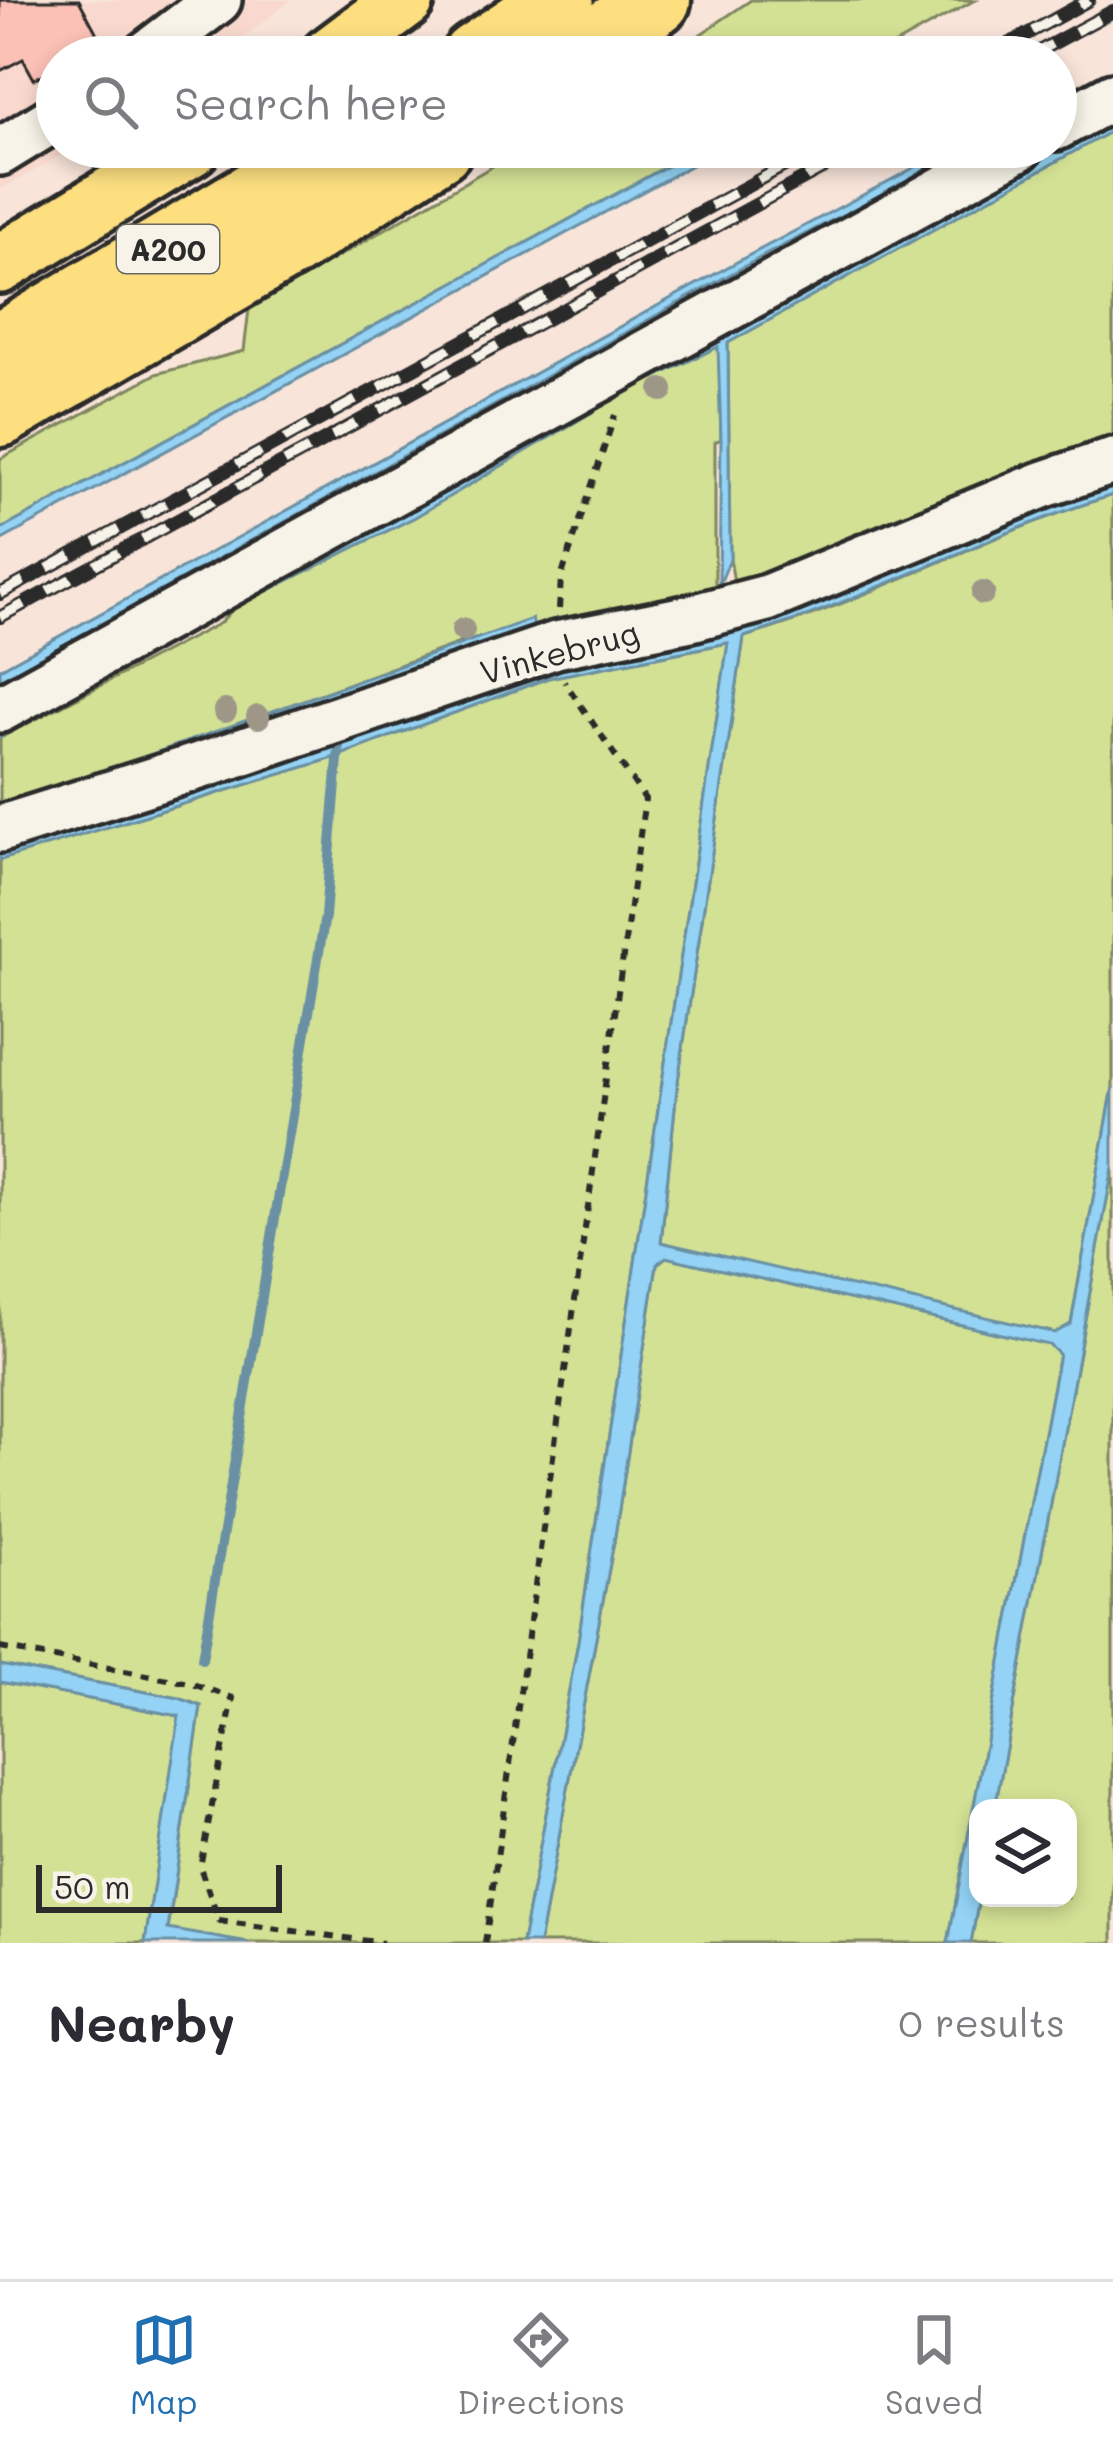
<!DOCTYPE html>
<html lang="en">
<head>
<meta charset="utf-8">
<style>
  :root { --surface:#fff; --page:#f7f7f7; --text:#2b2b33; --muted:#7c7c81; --line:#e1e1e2; --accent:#1f6fb2 }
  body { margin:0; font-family:Mali,sans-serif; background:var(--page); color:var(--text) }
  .controls { position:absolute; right:36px; bottom:36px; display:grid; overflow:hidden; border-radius:24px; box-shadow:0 6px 18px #0003 }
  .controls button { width:108px; height:108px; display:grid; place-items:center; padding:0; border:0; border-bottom:3px solid var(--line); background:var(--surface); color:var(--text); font:60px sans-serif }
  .scale { position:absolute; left:36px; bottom:30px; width:246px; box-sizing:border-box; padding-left:12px; border:6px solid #2b2b2b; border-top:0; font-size:33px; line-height:42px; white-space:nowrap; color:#2b2b2b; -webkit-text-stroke:9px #f7f3e8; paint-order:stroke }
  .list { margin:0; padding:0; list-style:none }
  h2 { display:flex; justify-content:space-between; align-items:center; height:156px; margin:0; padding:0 48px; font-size:51px }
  h2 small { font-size:39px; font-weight:400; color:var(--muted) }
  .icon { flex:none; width:66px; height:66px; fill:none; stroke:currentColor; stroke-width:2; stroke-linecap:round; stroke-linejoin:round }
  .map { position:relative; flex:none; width:1113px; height:1943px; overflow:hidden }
  .search { position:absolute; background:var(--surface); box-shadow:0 6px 18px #0003; left:36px; right:36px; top:36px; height:132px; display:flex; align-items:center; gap:30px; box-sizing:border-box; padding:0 42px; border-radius:66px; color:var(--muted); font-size:45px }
  .sheet { height:336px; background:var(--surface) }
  nav { display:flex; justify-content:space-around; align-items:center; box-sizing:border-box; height:168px; border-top:3px solid var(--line); background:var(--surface); font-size:33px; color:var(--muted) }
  nav a { display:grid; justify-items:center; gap:6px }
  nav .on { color:var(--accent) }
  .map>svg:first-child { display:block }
</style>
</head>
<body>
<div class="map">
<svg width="1113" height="1943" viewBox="0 0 1113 1943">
  <rect width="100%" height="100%" fill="#f8e4d9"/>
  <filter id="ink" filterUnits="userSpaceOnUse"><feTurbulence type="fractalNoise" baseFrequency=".00833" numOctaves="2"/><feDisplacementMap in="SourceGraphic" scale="24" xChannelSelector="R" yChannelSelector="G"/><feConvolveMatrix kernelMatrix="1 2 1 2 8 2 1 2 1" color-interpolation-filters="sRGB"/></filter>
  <g filter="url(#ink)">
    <path fill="#f9d9ce" d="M0 0H291L219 57H57V147H76L0 190Z"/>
    <path fill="#d3e194" stroke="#7f8660" stroke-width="3" d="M751 0H975L872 57H667Z
      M1113 130V439L736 594 730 559 728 343Z
      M525 147H702L0 530V459L156 374 244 351 249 309Z
      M719 346 721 439 715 442V604L394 680 533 627 465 641 0 811V738L220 623 235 607 415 517 631 389Z
      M1113 495V1087L1071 1324 1055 1333 661 1243 677 1088 744 637C871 601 987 533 1113 495Z
      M728 643 578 1642 522 1943H248L168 1930 201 1706 179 1698 0 1665V860L330 759 548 678Z
      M1113 1167V1943H971L979 1898H1068V1808H995Z
      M666 1257 1050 1345 1059 1354 948 1943H539L614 1542 657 1264Z
      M0 1682 180 1716 145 1943H0Z"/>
    <path fill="#94d3f5" stroke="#6a90a4" stroke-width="3" d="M1113 120V130L728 343 730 559 719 586 721 439 718 347 631 389 415 517 235 607 0 737V731Z
      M702 147H725L0 541V530Z
      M953 147H973L765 255 0 680V669L744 258Z
      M1113 480V495C987 533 870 599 744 637L677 1088 661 1242 1055 1333 1071 1324 1113 1087V1167L995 1808H978L979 1898 971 1943H948L1059 1354 1049 1345 666 1257 657 1264 614 1542 539 1943H522L578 1642 728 643 548 678 330 759 0 860V847L554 668 727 632 814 601Z
      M532 619 534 627 394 680 45 792Z
      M0 1665 179 1698 201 1706 168 1929 248 1943H145L179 1716 0 1682Z"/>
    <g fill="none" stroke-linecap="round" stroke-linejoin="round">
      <path stroke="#6a90a4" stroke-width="10" d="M202 1659 325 916 339 747"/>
    </g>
    <path fill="#fbc0b6" stroke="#2b2b2b" stroke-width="3" d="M0 0H79L102 43 75 57H57V67L34 79 23 59 0 71Z"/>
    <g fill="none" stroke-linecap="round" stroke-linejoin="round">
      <g stroke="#2b2b2b" stroke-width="54">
        <path id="minor" d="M143 57 218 0
          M1056 127 1113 96
          M0 152 57 117
          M0 709 1020 147
          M0 829 215 761 556 645 691 618 767 598 1042 485 1113 461"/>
      </g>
      <g stroke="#2b2b2b" stroke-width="66">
        <path id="major" d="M329 57 405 0
          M0 264 191 147"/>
      </g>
      <g stroke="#2b2b2b" stroke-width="75">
        <path id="highway" d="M475 57 560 0
          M574 57 657 0
          M0 347 334 147
          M0 413 290 244 439 147"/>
      </g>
      <path stroke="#2b2b2b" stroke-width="6" stroke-dasharray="9 9" stroke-linecap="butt" d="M559 609 561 578 615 415
        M0 1648 190 1683 233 1698 200 1867 219 1921 383 1943
        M485 1943 645 799 564 681"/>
      <use href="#minor" stroke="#f7f3e8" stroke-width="45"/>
      <use href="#major" stroke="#fddf80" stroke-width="57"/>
      <use href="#highway" stroke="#fddf80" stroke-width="66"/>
      <g stroke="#2b2b2b" stroke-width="14">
        <path id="rail" d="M985 57 1089 0
          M1028 57 1113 11
          M0 594 819 147
          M0 617 862 147"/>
      </g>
      <use href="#rail" stroke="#f7f3e8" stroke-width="9" stroke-dasharray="27" stroke-linecap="butt"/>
    </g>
    <g fill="#9e9788">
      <circle cx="662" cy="390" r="12"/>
      <circle cx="983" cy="593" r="12"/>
      <circle cx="463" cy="630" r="12"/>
      <circle cx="225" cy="711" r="12"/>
      <circle cx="258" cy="717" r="12"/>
    </g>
  </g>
  <g text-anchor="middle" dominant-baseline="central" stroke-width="10" stroke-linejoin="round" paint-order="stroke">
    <rect fill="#f7f3e8" stroke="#686764" stroke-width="3" x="117" y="225" width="102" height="48" rx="9"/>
    <g font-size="30" font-weight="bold" fill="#2b2b2b">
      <text x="168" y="249">A200</text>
    </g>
    <g font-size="33" fill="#2b2b2b" stroke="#f7f3e8">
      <text transform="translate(559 651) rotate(-15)">Vinkebrug</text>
    </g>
  </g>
</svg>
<div class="controls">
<button><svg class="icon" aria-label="layers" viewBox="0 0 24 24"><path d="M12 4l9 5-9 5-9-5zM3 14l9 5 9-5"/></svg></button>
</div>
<div class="scale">50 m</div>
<div class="search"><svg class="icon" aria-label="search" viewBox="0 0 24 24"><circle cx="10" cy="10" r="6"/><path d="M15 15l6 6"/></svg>Search here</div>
</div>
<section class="sheet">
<h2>Nearby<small>0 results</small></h2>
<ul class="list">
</ul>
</section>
<nav>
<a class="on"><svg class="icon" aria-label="map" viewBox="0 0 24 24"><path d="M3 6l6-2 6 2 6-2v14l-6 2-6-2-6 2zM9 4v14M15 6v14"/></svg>Map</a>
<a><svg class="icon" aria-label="directions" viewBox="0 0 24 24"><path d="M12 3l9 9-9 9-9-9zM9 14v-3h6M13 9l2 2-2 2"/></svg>Directions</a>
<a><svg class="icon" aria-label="saved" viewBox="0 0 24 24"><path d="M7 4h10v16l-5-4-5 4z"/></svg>Saved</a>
</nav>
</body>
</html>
